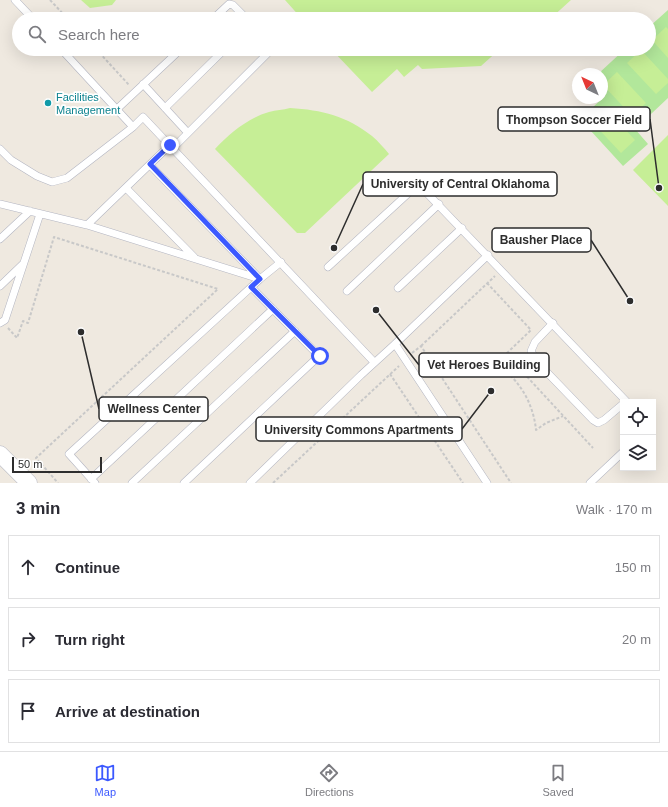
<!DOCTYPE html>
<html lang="en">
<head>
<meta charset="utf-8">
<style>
  :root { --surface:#fff; --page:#f2f2f3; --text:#2b2b33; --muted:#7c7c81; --line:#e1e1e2; --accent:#3c59ff }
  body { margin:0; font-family:Arial,sans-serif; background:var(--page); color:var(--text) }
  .controls { position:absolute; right:12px; bottom:12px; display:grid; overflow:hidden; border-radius:0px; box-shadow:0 4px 16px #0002 }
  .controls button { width:36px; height:36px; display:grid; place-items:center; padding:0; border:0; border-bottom:1px solid var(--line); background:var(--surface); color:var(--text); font:20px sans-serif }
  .compass { position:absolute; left:572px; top:68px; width:36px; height:36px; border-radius:50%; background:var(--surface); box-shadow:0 4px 16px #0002; rotate:317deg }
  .scale { position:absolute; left:12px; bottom:10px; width:90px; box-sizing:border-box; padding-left:4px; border:2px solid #2d2d2d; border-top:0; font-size:11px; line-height:14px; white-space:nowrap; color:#2d2d2d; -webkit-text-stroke:3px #fff; paint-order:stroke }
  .stop { position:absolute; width:12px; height:12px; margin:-9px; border:3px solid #3c59ff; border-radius:50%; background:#fff }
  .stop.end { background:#3c59ff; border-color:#fff; box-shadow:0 1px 4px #0008 }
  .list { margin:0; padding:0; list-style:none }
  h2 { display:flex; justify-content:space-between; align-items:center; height:52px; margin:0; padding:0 16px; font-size:17px }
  h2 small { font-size:13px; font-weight:400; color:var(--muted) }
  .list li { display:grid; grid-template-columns:26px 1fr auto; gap:12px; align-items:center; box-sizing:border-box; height:64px; margin:0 8px 8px; padding:0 8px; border:1px solid var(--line); border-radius:0px }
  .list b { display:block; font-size:15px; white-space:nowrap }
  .list em { font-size:13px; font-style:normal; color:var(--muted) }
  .icon { flex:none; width:22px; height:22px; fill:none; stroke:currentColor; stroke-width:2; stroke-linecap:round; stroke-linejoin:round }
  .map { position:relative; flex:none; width:668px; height:483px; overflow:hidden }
  .search { position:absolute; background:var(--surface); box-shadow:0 4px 16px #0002; left:12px; right:12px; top:12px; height:44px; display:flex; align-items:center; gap:10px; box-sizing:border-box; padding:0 14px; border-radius:22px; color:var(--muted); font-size:15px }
  .sheet { height:268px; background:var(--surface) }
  nav { display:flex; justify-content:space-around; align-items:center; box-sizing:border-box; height:56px; border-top:1px solid var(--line); background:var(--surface); font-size:11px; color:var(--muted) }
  nav a { display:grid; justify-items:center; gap:2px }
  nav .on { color:var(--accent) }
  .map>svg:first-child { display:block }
</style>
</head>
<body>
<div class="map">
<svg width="668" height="483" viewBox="0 0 668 483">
  <rect width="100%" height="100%" fill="#efe9e0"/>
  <path fill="#b2e79b" d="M668 10V98L635 129 648 144 623 166 580 119 605 96 602 92V74H598L625 49H649V27Z"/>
  <path fill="#c6ee96" d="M81 0H116L112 5 90 8Z
    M285 0H571L550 19H302Z
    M666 27 668 29V58L652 40Z
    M331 49H500L481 66 422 69 418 65 404 77 397 69 372 92Z
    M641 50 668 79V83L656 94 627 63Z
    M617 72 646 103 632 116 603 85Z
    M290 108C322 110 347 116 372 136 378 141 384 148 389 154L305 233H297L215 149C230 133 248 118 269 112 276 110 283 110 290 108Z
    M606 109 635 140 621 153 592 122Z
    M668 135V206L633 170Z"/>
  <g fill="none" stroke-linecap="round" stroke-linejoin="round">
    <g stroke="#b3b5c1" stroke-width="8">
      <path id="service" d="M15 0 33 19
        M213 19 229 4 233 5 247 19
        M61 49 133 127 143 117 374 362
        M143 84 188 133
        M165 108 225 49
        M117 109 181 49
        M173 148 272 49
        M0 149 11 160 37 176 52 182 67 178 133 127
        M126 188 194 257
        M0 204 87 225 170 145
        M87 225 260 279 150 165
        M0 239 30 211
        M328 267 413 189 419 187 423 189 627 402
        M0 286 23 264
        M398 288 462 228
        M347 291 439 204
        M0 323 5 320 40 214
        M553 323 535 342 531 351 538 363 593 420 598 423 604 420 623 404
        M395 344 487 483
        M91 479 273 309
        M95 483 69 454 260 279 281 262
        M132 483 295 331
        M184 483 319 356 251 287
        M250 483 361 375 395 344 488 255
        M590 483 623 452"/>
    </g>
    <g stroke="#b3b5c1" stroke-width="17">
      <path id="tertiary" d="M0 454 29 483"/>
    </g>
    <path stroke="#c8c8c8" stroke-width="2" stroke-dasharray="3 2" stroke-linecap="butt" d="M50 0 68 19
      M96 49 129 85
      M487 283 531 330 506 354 593 448
      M8 328 17 338 23 321 28 323 54 237 218 289 36 458 58 483
      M421 346 495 276
      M412 353 421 346 511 483
      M508 356 503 360 495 362C500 367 506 371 512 377 526 392 534 410 536 430L546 423 563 416
      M390 374 463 483
      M273 483 399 366"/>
    <use href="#service" stroke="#fff" stroke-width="7"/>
    <use href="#tertiary" stroke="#fff" stroke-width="16"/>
  </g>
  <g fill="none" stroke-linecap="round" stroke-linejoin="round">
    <path stroke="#3c59ff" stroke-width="5" d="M170 145 150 164 260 279 251 287 320 356"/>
  </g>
  <circle fill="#0f9aa8" stroke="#fff" stroke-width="1.5" cx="48" cy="103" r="4"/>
  <g text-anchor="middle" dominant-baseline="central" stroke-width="3.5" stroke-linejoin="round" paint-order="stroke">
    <g font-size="11" fill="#0d838f" stroke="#fff" text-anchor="start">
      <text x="56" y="97">Facilities<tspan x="56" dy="13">Management</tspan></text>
    </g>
  </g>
  <path fill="none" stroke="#2d2d2d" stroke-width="1.5" d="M659 188L650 119M334 248L363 184M630 301L591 240M376 310L419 365M81 332L99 409M491 391L462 429"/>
  <g fill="#2d2d2d" stroke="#fff" stroke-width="1.5">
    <circle cx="659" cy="188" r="4"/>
    <circle cx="334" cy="248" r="4"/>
    <circle cx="630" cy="301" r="4"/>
    <circle cx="376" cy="310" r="4"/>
    <circle cx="81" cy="332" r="4"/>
    <circle cx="491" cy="391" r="4"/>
  </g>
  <g fill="#fff" stroke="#2d2d2d" stroke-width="1.5">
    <rect x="498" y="107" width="152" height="24" rx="4"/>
    <rect x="363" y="172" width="194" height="24" rx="4"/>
    <rect x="492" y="228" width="99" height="24" rx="4"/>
    <rect x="419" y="353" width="130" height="24" rx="4"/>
    <rect x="99" y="397" width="109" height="24" rx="4"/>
    <rect x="256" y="417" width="206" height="24" rx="4"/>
  </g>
  <g font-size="12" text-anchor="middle" font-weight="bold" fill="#2d2d2d">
    <text x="574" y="124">Thompson Soccer Field</text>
    <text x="460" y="188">University of Central Oklahoma</text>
    <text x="541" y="244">Bausher Place</text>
    <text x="484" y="369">Vet Heroes Building</text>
    <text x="154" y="413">Wellness Center</text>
    <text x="359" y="434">University Commons Apartments</text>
  </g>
</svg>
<div class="controls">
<button><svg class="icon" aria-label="locate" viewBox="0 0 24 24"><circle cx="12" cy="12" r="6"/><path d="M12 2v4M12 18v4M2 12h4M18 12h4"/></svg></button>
<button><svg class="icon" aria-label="layers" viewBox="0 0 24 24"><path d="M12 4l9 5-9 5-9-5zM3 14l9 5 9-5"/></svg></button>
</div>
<svg class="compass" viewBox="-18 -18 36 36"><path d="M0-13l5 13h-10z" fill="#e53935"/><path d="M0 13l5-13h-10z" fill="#7c7c81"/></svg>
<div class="scale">50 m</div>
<div class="stop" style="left:320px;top:356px"></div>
<div class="stop end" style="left:170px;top:145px"></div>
<div class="search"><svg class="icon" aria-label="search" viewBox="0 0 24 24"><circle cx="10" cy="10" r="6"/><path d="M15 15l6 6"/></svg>Search here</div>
</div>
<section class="sheet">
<h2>3 min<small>Walk · 170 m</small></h2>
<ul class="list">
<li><svg class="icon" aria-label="ahead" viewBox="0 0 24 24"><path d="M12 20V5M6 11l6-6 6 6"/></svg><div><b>Continue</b></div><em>150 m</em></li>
<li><svg class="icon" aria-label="right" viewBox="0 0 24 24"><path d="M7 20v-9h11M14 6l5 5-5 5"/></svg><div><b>Turn right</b></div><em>20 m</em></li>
<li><svg class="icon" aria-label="arrive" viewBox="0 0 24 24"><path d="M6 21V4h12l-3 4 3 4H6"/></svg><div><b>Arrive at destination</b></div></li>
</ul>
</section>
<nav>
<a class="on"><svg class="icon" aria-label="map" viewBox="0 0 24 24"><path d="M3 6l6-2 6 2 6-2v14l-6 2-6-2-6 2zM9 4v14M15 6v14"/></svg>Map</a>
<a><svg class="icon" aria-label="directions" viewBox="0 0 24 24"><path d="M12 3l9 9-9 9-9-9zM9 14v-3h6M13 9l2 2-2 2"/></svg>Directions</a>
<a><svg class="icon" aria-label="saved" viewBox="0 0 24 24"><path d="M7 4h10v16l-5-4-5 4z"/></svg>Saved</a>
</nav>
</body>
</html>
